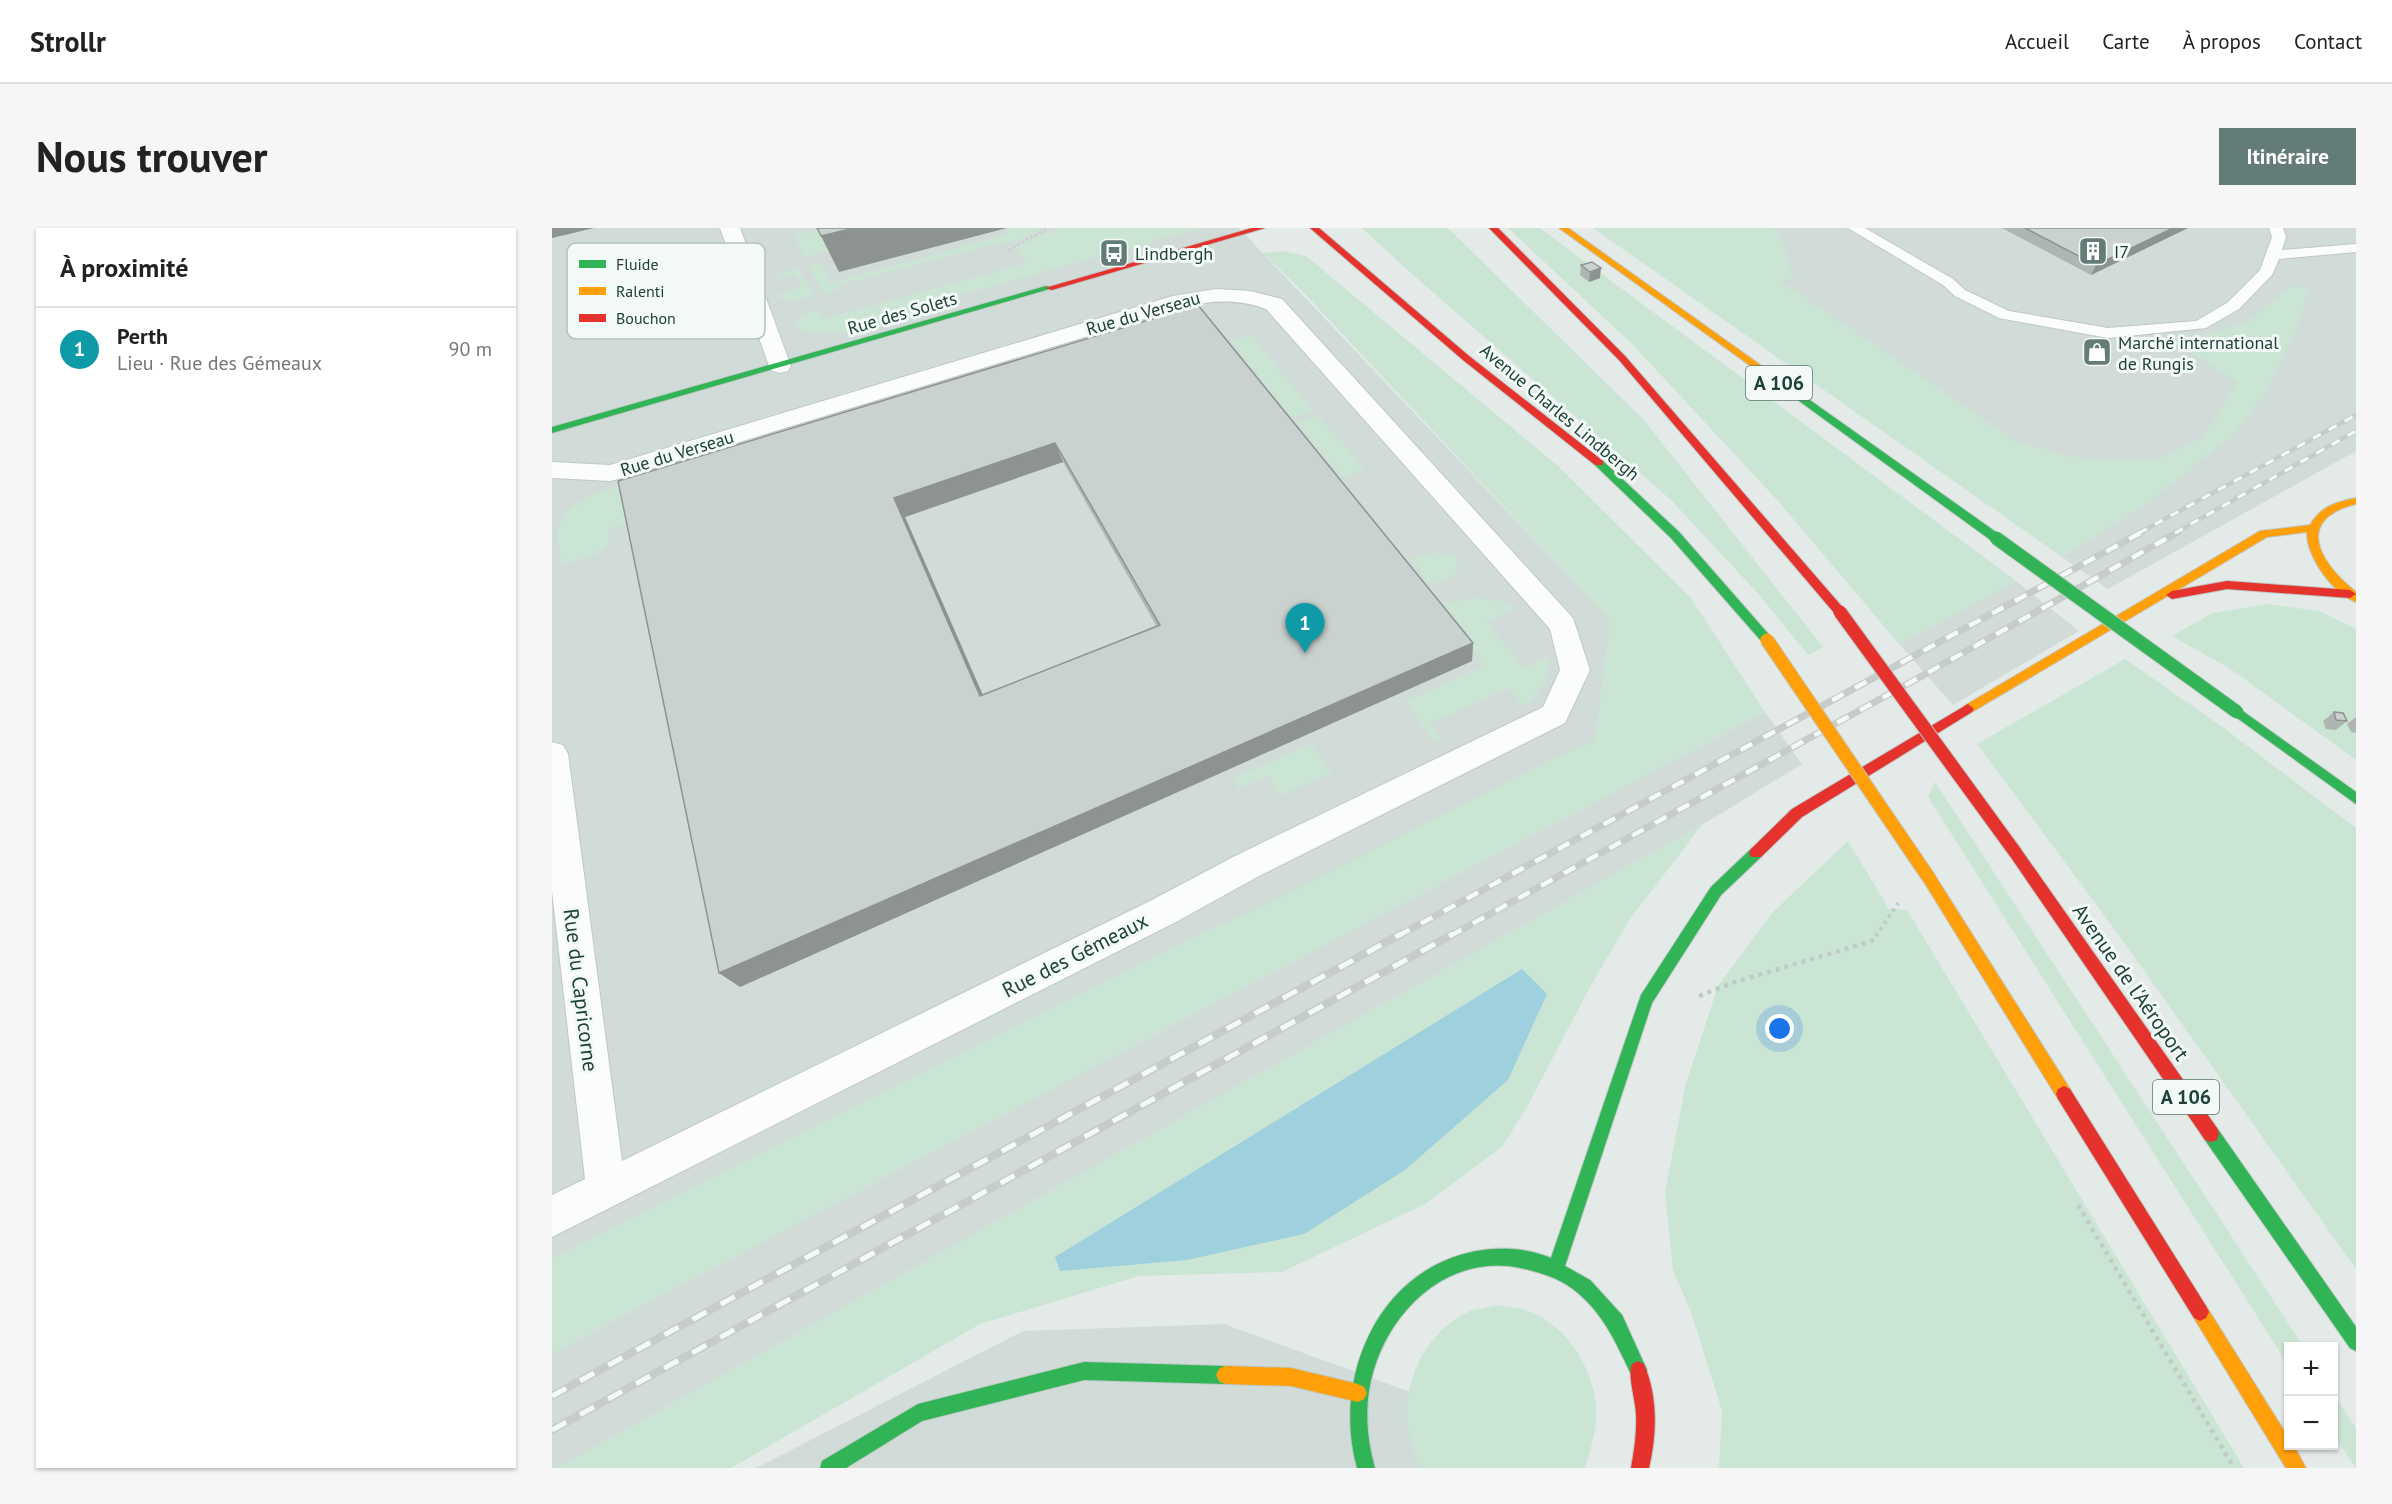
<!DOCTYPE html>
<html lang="fr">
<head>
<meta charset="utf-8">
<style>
  :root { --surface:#fff; --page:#f6f6f6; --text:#222; --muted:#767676; --line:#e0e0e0; --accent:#647c77 }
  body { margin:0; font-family:"PT Sans",sans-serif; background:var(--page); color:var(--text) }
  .controls { position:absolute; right:18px; bottom:18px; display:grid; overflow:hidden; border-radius:0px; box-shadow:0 2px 4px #0004 }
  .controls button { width:54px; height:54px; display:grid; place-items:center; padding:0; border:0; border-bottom:2px solid var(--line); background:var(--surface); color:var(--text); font:30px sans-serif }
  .you { position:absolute; left:1228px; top:801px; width:21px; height:21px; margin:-15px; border:4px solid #fff; border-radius:50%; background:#1a73e8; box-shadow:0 0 0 9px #1a73e833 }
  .badge { display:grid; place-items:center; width:39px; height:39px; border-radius:50%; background:var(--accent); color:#fff; font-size:20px; font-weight:700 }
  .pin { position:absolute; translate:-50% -50px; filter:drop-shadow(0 2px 3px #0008) }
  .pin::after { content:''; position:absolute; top:32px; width:21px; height:18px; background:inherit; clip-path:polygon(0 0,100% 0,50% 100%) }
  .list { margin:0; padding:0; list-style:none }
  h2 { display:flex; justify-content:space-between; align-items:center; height:78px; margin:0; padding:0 24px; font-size:26px }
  h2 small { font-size:20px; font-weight:400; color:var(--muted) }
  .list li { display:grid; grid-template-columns:39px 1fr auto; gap:18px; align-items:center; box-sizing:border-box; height:84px; padding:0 24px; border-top:2px solid var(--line) }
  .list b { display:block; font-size:22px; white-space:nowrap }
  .list p { margin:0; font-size:20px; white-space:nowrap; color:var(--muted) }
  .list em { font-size:20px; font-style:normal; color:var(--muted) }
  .map { position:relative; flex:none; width:1804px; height:1240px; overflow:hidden; border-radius:0px }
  header { display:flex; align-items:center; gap:36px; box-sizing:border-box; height:84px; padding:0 30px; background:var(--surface); border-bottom:2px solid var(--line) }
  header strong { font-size:28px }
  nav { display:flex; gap:33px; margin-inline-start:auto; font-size:21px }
  .intro { display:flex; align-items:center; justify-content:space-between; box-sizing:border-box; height:144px; padding:0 36px }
  h1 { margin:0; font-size:42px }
  .button { padding:15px 27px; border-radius:0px; background:var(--accent); color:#fff; font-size:21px; font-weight:700 }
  main { display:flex; gap:36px; padding:0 36px }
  aside { flex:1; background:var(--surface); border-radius:0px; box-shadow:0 2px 4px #0004 }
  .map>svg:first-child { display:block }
</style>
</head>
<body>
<header>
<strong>Strollr</strong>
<nav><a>Accueil</a><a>Carte</a><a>À propos</a><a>Contact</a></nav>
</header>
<div class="intro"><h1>Nous trouver</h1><a class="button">Itinéraire</a></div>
<main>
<aside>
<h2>À proximité<small></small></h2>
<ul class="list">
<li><span class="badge" style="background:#0f9aa8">1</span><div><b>Perth</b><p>Lieu · Rue des Gémeaux</p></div><em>90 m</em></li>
</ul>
</aside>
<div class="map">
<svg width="1804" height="1240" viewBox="0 0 1804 1240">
  <rect width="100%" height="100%" fill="#e4eae8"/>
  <path fill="#d1dcd8" d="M0 0H687L1155 494 0 1065Z
    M1108 0H1804V223L1556 361 1510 329 1598 273 1552 276Z
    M1464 353 1527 403 1401 477 1347 416Z
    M1213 484 1250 536 1150 597 6 1240H0V1125Z
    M672 1096 938 1193 957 1240H204L471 1103Z"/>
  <path fill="#cbe5d5" d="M274 0 277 22 253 29 242 8Z
    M456 0H489L462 15 459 12 286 57 287 61 272 66 257 38 268 35 278 55 453 7Z
    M506 0H659L637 3 384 74C379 78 375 83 370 86 347 95 261 116 244 97 246 87 258 83 266 81L272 91 475 35 464 19Z
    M810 0H895L903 7 1092 192 1271 419 1256 427 1209 369 1119 272 851 38Z
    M956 0H988L1464 353 1347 416 1227 274 1080 116Z
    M1041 0H1222L1232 16 1238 40 1244 46 1230 54 1464 213 1513 228 1558 233 1605 232 1651 210 1686 154 1623 115 1695 94 1739 58 1756 60 1747 95 1712 167 1680 208 1598 273 1510 329Z
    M731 23 754 28 1007 239 1139 370 1213 484 0 1125V1031L183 937 642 709 702 682 1003 530 1043 513 1058 392 753 66 711 25Z
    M246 40 261 68 243 72 227 70 225 67 249 59 244 46 228 50 225 46Z
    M699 107 761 183 740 190 679 113Z
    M767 188 812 241 791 250 745 195Z
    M72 256 79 295 56 302 57 316 42 328 10 336C8 325 5 313 6 303 8 275 51 263 72 256Z
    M881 325 900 326 904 330 906 342 902 347 879 358 858 331Z
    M922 370 947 373 962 380 935 394 972 440 996 430C998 454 988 463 972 479L955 460 878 496 891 515 889 516 879 510 853 473 933 438 905 402 907 393 893 376Z
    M1715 376 1767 383 1804 401V532L1677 440 1620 408 1661 385Z
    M1573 431 1672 500 1804 600V1041L1566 706 1425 516Z
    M759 516 780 544 727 568 716 548 686 561 681 550Z
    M1383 554 1751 1118H1736V1137L1376 569Z
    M1150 597 1078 691 1039 757 975 879 950 919 873 976 730 1044 587 1048 428 1096 179 1240H6Z
    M1296 613 1337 681 1355 682 1692 1240H1167L1170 1183 1139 1084 1121 1042 1113 964 1134 855 1166 758 1221 684Z
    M945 1077C954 1079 964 1079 973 1082 1012 1094 1040 1137 1044 1177 1046 1199 1039 1220 1033 1240H869L866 1236C863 1225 858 1213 856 1201 849 1156 873 1105 914 1085 923 1080 935 1080 945 1077Z
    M1782 1166 1804 1200V1240L1782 1208Z"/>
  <path fill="#9fd0de" d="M970 741 995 766 956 852 853 942 752 1006 635 1032 508 1043 503 1029Z"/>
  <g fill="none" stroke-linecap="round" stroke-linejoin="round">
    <g stroke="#c1c7c5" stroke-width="2">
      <path id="lane" d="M1296 0H1313L1401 51 1413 62 1457 83 1556 100 1644 93 1675 75 1708 42 1720 9 1717 0H1731L1734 9 1730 22 1804 16V24L1727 31 1720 47 1687 81 1654 100 1556 110 1447 90 1403 68 1391 57Z"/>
    </g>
    <g stroke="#c1c7c5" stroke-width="2">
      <path id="street" d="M168 0H188L239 138 236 143 228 145 220 143 217 138Z
        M664 61 698 63 730 71 1021 390 1038 442 1013 495 707 648 624 694 0 1009V967L33 951 0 663V514L11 517 16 526 70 933 600 672 683 628 991 479 1008 442 998 401 714 81C688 71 662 72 635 78L59 253 0 250V234L58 237 621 68Z"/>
    </g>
    <g stroke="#bfc8c5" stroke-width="2">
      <path id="fast" d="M494 58 501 60 0 205V199Z
        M1232 158H1238L1448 307V313H1440L1232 162Z
        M1047 232 1051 233 1127 304 1219 409 1221 412 1219 415H1211L1119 310 1043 237V233Z
        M1685 479 1804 564V576L1681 487 1679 484Z
        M1204 619 1209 621 1211 625 1209 629 1169 667 1100 775 1013 1038 1038 1052 1070 1087 1095 1142 1092 1148 1086 1151 1080 1148C1065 1117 1053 1088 1026 1065 1010 1051 988 1044 968 1040 891 1024 828 1091 817 1163 813 1190 816 1215 823 1240H805C779 1147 829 1036 931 1022 953 1019 978 1021 999 1030L1089 767 1159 659 1199 621Z
        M1659 898 1665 900 1804 1099V1123L1798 1120 1653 912 1651 906 1653 900Z
        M532 1134 673 1138 679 1141 682 1147 679 1153 673 1156 532 1152 370 1193 294 1240H268L270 1233 366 1176Z"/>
    </g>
    <g stroke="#bfc8c5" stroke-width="2">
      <path id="slow" d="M1007 0H1016L1238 158V162H1232Z
        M1804 270V276C1741 292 1768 335 1804 364V374C1781 366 1754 328 1755 304L1715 309 1420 484H1412L1410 481 1412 478 1708 303 1758 297C1769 278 1784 274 1804 270Z
        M1377 644 1382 646 1518 861 1520 866 1518 871 1512 874 1506 871 1372 654 1370 650 1372 646Z
        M1648 1075 1654 1078 1736 1209V1218H1742L1754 1240H1734L1642 1090 1639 1084 1642 1078Z
        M673 1138 739 1140 806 1156 812 1159 815 1165 812 1171 806 1174 739 1158 673 1156 667 1153 664 1147 667 1141Z"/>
    </g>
    <g stroke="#bfc8c5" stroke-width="2">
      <path id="jam" d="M700 0H713L500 62 493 60Z
        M758 0H767L917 128 1051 233V237H1043L911 132Z
        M937 0H946L1073 128 1292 381V387H1284L1067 132Z
        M1675 353 1798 362 1804 366 1798 370 1675 361 1620 371 1614 367 1620 363Z
        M1416 476 1422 481 1420 484 1250 589 1209 629H1199L1197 625 1199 621 1240 581Z
        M1463 618 1468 620 1665 900 1667 906 1665 912 1659 914 1653 912 1458 628 1456 624 1458 620Z
        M1512 858 1518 861 1654 1078 1657 1084 1654 1090 1648 1093 1642 1090 1506 871 1504 866 1506 861Z
        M1086 1133 1092 1136C1106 1169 1105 1206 1097 1240H1079C1082 1223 1085 1205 1084 1187 1084 1173 1075 1147 1080 1136Z"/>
    </g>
    <path stroke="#c0cac8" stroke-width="2" stroke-dasharray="2 3" stroke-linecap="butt" d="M457 22 496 0"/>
    <path stroke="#c0cac8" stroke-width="4" stroke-dasharray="3 4.5" stroke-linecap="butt" d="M1324 708 1346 675"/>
    <path stroke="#c0cac8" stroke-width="4.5" stroke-dasharray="4 5" stroke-linecap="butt" d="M1147 768 1180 755 1320 713 1325 706
      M1526 977 1682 1240"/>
    <use href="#lane" fill="#fbfcfc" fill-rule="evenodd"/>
    <use href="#street" fill="#fbfcfc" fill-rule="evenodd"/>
    <use href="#fast" fill="#30b455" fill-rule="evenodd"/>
    <use href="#slow" fill="#ff9f0a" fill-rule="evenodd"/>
    <use href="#jam" fill="#e5322d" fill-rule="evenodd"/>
    <g stroke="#c7cbca" stroke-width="4.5">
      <path id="rail-far2" d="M1587 305 1804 187
        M1623 305 1804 203"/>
    </g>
    <g stroke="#c7cbca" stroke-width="7">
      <path id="rail-far1" d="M846 708 1590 304
        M898 708 1370 448 1626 304"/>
    </g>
    <g stroke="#c7cbca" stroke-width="8">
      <path id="rail" d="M0 1168 849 706
        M0 1202 901 706"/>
    </g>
    <use href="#rail-far2" stroke="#f2f9f6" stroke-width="3" stroke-dasharray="9" stroke-linecap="butt"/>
    <use href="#rail-far1" stroke="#f2f9f6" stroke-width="4.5" stroke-dasharray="13" stroke-linecap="butt"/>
    <use href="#rail" stroke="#f2f9f6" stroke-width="5" stroke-dasharray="16" stroke-linecap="butt"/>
    <g stroke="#bfc8c5" stroke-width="15" stroke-linecap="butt">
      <path id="fast-bridge" d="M1444 310 1685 484"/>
    </g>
    <g stroke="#bfc8c5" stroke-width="15" stroke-linecap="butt">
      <path id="slow-bridge" d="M1215 412 1377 650"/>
    </g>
    <g stroke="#bfc8c5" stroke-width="15" stroke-linecap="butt">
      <path id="jam-bridge" d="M1288 384 1463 624"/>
    </g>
    <use href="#fast-bridge" stroke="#30b455" stroke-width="13"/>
    <use href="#slow-bridge" stroke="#ff9f0a" stroke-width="13"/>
    <use href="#jam-bridge" stroke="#e5322d" stroke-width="13"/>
  </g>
  <path fill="#aeb5b2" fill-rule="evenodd" d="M1450 0H1636L1539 47Z
    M1029 37 1048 50 1037 54 1028 47Z
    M646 77 921 415 920 433 188 759 66 253ZM511 234 605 399 431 467 353 289Z
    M1782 484 1795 493 1784 502 1774 501 1771 493Z
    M1804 489V505L1799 504 1795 496Z"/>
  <path fill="#8d9391" d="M0 0H42L0 10Z
    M302 0H455L287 44 269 8Z
    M1621 0H1636L1539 47 1544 37Z
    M1049 40 1048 50 1037 54 1038 44Z
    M503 215 511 234 353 289 439 486 428 468 342 270Z
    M921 415 920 433 188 759 167 745Z"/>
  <path fill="#cad2cf" stroke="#8d9391" stroke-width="1.5" fill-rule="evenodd" d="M265 0H302L269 8Z
    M1473 0H1621L1544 37Z
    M1040 34 1049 40 1038 44 1029 37Z
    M646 77 921 415 167 745 66 253ZM503 215 608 397 428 468 342 270Z
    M1782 484 1791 485 1795 493 1784 492Z"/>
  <defs>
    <g id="building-square" transform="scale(1.5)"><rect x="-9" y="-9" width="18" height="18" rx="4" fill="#647c77" stroke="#f2f9f6"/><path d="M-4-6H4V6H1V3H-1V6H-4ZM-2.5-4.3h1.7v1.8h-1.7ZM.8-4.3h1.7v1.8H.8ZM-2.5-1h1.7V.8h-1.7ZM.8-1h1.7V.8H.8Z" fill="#fff"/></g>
    <g id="bus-square" transform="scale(1.5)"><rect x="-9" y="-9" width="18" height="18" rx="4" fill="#647c77" stroke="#f2f9f6"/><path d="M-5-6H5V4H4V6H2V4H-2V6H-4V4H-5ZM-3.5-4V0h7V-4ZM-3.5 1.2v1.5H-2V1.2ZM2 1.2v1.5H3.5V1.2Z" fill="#fff"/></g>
    <g id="shop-square" transform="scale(1.5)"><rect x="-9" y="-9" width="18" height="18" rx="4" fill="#647c77" stroke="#f2f9f6"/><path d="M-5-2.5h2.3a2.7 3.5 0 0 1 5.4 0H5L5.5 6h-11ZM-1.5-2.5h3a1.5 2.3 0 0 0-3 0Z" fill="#fff"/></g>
  </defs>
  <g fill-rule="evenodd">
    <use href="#building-square" x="1541" y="23"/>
    <use href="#bus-square" x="562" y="25"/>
    <use href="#shop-square" x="1545" y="124"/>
  </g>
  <g text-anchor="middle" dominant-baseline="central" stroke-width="6" stroke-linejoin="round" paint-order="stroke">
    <g font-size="18" fill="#1f403a" stroke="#f2f9f6" text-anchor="start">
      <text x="1562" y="23">I7</text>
      <text x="583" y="25">Lindbergh</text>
      <text x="1566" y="114">Marché international<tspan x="1566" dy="21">de Rungis</tspan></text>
    </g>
    <g font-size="18" fill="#1f403a" stroke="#f2f9f6">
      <text transform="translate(350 85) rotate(-16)">Rue des Solets</text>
      <text transform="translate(591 85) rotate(-16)">Rue du Verseau</text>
      <text transform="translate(1008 184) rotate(40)">Avenue Charles Lindbergh</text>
      <text transform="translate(125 225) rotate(-17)">Rue du Verseau</text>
    </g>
    <g fill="#f2f9f6" stroke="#5e7872" stroke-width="1.5">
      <rect x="1194" y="138" width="66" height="34" rx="4.5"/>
      <rect x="1601" y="852" width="66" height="34" rx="4.5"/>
    </g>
    <g font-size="20" font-weight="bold" fill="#1f403a">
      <text x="1227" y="155">A 106</text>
      <text x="1634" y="869">A 106</text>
    </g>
    <g font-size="21" fill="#1f403a" stroke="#f2f9f6">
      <text transform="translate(523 727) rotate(-27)">Rue des Gémeaux</text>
      <text transform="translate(1579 754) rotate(55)">Avenue de l'Aéroport</text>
      <text transform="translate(29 762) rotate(83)">Rue du Capricorne</text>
    </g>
  </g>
  <rect x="15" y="15" width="198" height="96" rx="9" fill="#f2f9f6" stroke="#b3c2be" stroke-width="1.5"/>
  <rect x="27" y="32" width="27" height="8" fill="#30b455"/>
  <rect x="27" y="59" width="27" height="8" fill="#ff9f0a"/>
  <rect x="27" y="86" width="27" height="8" fill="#e5322d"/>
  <g font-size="16" fill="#1f403a">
    <text x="64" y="42">Fluide</text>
    <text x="64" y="69">Ralenti</text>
    <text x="64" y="96">Bouchon</text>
  </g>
</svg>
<div class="controls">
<button>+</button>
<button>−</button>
</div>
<div class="you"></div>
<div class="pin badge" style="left:753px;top:425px;background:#0f9aa8">1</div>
</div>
</main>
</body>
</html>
